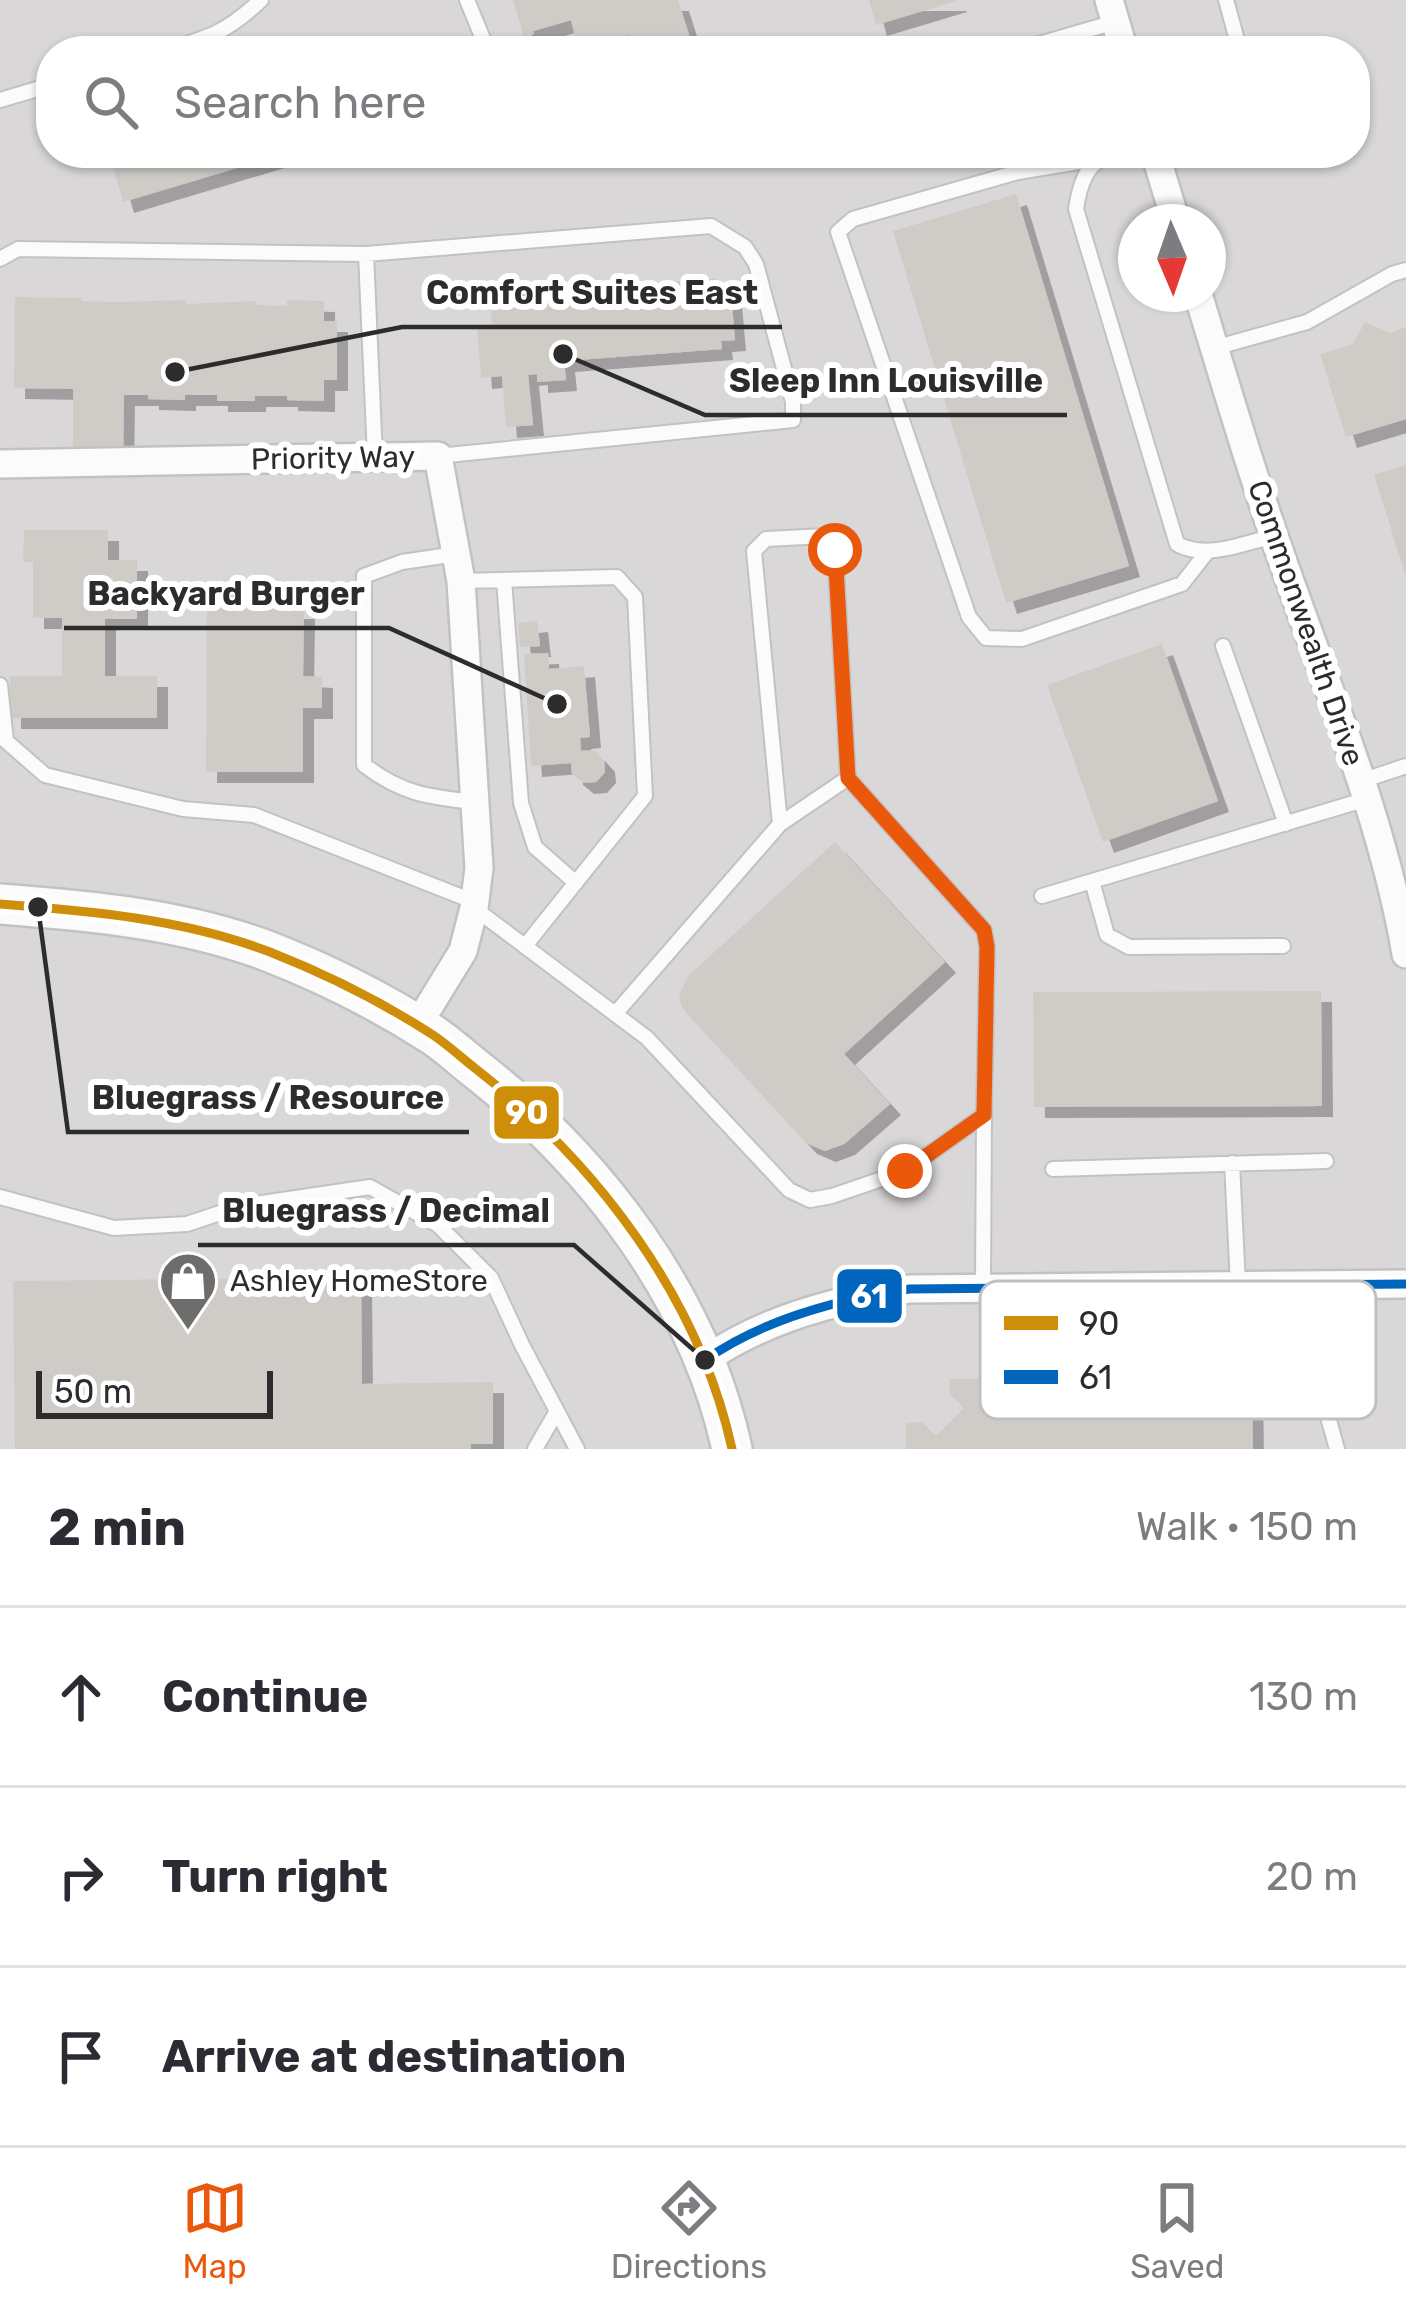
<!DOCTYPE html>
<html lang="en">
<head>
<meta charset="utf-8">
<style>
  :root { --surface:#fff; --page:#f2f2f3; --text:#2b2b33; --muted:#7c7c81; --line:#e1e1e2; --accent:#ea580c }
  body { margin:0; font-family:Rubik,sans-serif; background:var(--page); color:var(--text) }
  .compass { position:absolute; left:1118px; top:204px; width:108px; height:108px; border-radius:50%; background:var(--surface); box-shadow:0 3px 9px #0004; rotate:178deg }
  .scale { position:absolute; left:36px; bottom:30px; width:237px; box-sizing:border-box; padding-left:12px; border:6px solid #2c2c2c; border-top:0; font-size:33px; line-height:42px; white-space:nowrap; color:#2c2c2c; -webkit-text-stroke:9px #fff; paint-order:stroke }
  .stop { position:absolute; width:36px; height:36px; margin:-27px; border:9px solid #ea580c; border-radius:50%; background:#fff }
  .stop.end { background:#ea580c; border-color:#fff; box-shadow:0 3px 12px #0008 }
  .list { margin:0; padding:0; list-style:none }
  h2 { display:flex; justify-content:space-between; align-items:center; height:156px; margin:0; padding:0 48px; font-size:51px }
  h2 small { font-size:39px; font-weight:400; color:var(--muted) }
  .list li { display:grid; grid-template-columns:78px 1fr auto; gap:36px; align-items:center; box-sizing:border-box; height:180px; padding:0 48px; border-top:3px solid var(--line) }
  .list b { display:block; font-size:45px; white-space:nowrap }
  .list em { font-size:39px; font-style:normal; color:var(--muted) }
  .icon { flex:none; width:66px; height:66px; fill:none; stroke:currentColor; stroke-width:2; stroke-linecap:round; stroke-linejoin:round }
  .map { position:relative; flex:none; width:1406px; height:1449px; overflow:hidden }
  .search { position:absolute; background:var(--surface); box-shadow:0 3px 9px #0004; left:36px; right:36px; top:36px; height:132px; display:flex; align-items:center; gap:30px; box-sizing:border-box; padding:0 42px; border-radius:48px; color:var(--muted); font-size:45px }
  .sheet { height:696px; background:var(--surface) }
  nav { display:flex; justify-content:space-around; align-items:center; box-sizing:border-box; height:168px; border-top:3px solid var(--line); background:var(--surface); font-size:33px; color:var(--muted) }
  nav a { display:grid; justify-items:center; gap:6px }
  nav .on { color:var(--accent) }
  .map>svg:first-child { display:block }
</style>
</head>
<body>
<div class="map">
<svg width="1406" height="1449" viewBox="0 0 1406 1449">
  <defs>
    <filter id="shadow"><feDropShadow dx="11" dy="11" stdDeviation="0" flood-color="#0004"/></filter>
  </defs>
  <rect width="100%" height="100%" fill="#eae6e2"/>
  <path fill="#dad7d9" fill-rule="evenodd" d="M0 0H1406V1449H0ZM51 51H1355V153H51ZM1136 222H1208V294H1136Z"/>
  <path fill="#cfccc8" filter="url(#shadow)" d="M513 0H678L690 38 649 51H634L629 35 579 50 571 20 533 31 534 34 524 37Z
    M869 0H956V1L876 25Z
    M109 153H284V154L123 202Z
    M1016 194 1129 566 1006 603 893 231Z
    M717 278V284L730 283 735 340 721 341 722 349 564 361 566 380 537 382V374L528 375 533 425 506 427 502 376 481 378 477 327 492 326 489 296Z
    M15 297 81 298V301L117 302 186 300V304L256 301 257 305 287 306V300L324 301V321H337V380H324V401L287 400V396H255V401H217V395H185V400L148 399V395H124L123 457H73V389L14 388Z
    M1365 322 1390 333 1406 327V419L1346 437 1320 354 1353 344Z
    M1406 465V574H1405L1374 475Z
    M24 530H108V560H137V619H105V676H157V718H10V676H62V618H33V562H23Z
    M207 608H304L303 676 322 677V708H303V772H206Z
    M537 621 540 646 520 647 518 623Z
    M1162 644 1218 801 1103 842 1047 685Z
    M548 653 549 669 584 666 590 737 580 738 581 751 594 750 604 761 605 772 596 782 583 783 572 774 571 763 531 766 524 654Z
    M835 842 945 962 844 1054 890 1104 844 1144 825 1151 806 1143 687 1014 681 1005 679 995 688 976Z
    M1321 991 1322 1106 1034 1107 1033 992Z
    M361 1277 362 1384 493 1382V1444H471V1449H15L13 1281Z
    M1252 1377 1253 1449H906V1423L922 1422 936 1436 964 1408 950 1394 949 1379Z"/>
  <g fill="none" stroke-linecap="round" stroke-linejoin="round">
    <g stroke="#c3c2c3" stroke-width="18">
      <path id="lane" d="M467 0 488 51
        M1226 0 1239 47
        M163 51C208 38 226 33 261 0
        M1015 51 1115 22
        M0 100 51 85
        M1112 153C1086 163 1080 183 1076 209L1177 544C1206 560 1244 543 1274 536
        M1096 159 1018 172 853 219 838 232 969 617 986 638 1022 639 1182 584 1207 552
        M366 254 375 457
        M0 259 18 249 366 254 711 226 745 247 756 264 793 402V420L438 456
        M1214 348 1307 322 1392 274 1406 270
        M456 554 402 562 364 576V765C402 794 428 797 474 802
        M504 580 521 803 535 847 576 883
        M461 581 617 577 635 597 645 796 525 946
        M1223 646 1286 824
        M0 685 6 741 45 775 183 809 254 815 475 902
        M1361 781 1406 766
        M780 824 848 778
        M1092 881 1107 935 1129 947 1283 946
        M1042 896 1367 799
        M474 908 647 1038 789 1190 810 1200 832 1196 905 1171 984 1115 987 947 984 930 848 778 835 550 826 536 766 539 754 551 780 824 615 1014
        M1232 1163 1238 1285
        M1053 1169 1326 1161
        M0 1197 114 1228 187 1224 241 1206 370 1187 438 1225 491 1278 522 1345 577 1449
        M983 1287 984 1115
        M1328 1417 1337 1449
        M535 1449 557 1411"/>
    </g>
    <g stroke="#c3c2c3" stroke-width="32">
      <path id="street" d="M1109 0 1124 51
        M1155 153 1176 222
        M1198 294C1229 396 1259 498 1296 598 1338 715 1385 831 1406 954
        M0 464 438 456 461 581 479 868 474 908 463 951 417 1026
        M705 1360C764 1319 839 1299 910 1289L1406 1284"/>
    </g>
    <g stroke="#c3c2c3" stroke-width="44">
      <path id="secondary" d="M0 904C91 911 184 919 270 952 326 974 382 1002 433 1035 448 1045 462 1058 476 1069 596 1163 699 1297 732 1449"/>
    </g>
    <use href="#lane" stroke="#fcfbfb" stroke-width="14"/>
    <use href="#street" stroke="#fcfbfb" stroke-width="27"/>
    <use href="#secondary" stroke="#fcfbfb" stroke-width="39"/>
    <g stroke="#fff" stroke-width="18">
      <path id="bus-1" d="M0 904C91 911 184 919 270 952 326 974 382 1002 433 1035 448 1045 462 1058 476 1069 596 1163 699 1297 732 1449"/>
    </g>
    <g stroke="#fff" stroke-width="18">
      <path id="bus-2" d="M705 1360C764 1319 839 1299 910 1289L1406 1284"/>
    </g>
    <use href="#bus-1" stroke="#ce8e09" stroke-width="9"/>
    <use href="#bus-2" stroke="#0065bd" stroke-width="9"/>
  </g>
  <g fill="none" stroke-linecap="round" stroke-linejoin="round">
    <path stroke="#ea580c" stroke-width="15" d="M835 550 848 778 984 930 987 947 984 1115 905 1171"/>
  </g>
  <defs>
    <g id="shop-pin" transform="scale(3)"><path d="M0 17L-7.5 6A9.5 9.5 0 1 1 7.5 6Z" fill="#6e6d6c" stroke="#fff"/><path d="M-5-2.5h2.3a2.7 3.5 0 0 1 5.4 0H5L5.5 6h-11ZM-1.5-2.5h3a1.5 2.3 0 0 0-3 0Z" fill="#fff"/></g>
  </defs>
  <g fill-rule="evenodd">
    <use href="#shop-pin" x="188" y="1281"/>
  </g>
  <g text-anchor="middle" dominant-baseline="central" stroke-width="12" stroke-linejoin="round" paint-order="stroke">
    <g font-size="30" fill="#2c2c2c" stroke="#fff">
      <text transform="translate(333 458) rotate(-1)">Priority Way</text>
      <text transform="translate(1306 623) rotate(71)">Commonwealth Drive</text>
    </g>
    <g font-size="30" fill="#2c2c2c" stroke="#fff" text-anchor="start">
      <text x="230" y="1281">Ashley HomeStore</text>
    </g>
  </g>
  <rect x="980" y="1281" width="396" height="138" rx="18" fill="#fff" stroke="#c0c0c0" stroke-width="3"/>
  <rect x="1004" y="1316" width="54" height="14" fill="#ce8e09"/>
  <rect x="1004" y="1370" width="54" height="14" fill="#0065bd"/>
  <g font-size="33" fill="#2c2c2c">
    <text x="1079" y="1335">90</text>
    <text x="1079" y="1389">61</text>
  </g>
  <path fill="none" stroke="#2c2c2c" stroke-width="4.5" d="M175 372L402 327H782M563 354L705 415H1067M557 704L389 628H64M38 907L68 1132H469M705 1360L574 1245H198"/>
  <g fill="#2c2c2c" stroke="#fff" stroke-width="4.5">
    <circle cx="175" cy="372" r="12"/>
    <circle cx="563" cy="354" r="12"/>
    <circle cx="557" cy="704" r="12"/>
    <circle cx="38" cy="907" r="12"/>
    <circle cx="705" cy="1360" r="12"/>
  </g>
  <g font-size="33" text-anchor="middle" font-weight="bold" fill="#2c2c2c" stroke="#fff" stroke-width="12" stroke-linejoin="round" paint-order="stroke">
    <text x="592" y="304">Comfort Suites East</text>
    <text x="886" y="392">Sleep Inn Louisville</text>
    <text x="226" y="605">Backyard Burger</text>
    <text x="268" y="1109">Bluegrass / Resource</text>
    <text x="386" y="1222">Bluegrass / Decimal</text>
  </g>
  <g stroke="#fff" stroke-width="4.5">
    <rect x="492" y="1084" width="69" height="57" rx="12" fill="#ce8e09"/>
    <rect x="835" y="1267" width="69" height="58" rx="12" fill="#0065bd"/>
  </g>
  <g font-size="33" text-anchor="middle" font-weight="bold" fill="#fff">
    <text x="527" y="1124">90</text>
    <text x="869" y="1308">61</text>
  </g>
</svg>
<svg class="compass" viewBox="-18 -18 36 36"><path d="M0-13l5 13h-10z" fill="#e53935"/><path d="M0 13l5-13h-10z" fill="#7c7c81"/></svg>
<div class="scale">50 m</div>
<div class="stop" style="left:835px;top:550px"></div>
<div class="stop end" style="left:905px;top:1171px"></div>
<div class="search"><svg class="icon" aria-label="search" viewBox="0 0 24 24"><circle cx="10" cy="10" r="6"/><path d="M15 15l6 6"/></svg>Search here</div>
</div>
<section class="sheet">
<h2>2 min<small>Walk · 150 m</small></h2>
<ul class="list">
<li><svg class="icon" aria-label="ahead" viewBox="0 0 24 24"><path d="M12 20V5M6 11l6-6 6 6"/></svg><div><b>Continue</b></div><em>130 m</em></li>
<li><svg class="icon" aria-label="right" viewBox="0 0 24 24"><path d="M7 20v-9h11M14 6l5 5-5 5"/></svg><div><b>Turn right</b></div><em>20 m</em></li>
<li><svg class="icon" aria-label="arrive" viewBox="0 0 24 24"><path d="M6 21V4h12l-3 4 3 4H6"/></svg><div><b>Arrive at destination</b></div></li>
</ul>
</section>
<nav>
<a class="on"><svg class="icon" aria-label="map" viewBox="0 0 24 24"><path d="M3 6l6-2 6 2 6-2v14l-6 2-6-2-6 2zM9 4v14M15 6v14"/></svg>Map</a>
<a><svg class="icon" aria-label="directions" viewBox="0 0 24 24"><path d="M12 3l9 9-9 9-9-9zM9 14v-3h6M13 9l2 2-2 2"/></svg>Directions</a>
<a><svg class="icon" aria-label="saved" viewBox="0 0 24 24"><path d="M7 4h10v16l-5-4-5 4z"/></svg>Saved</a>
</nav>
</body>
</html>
